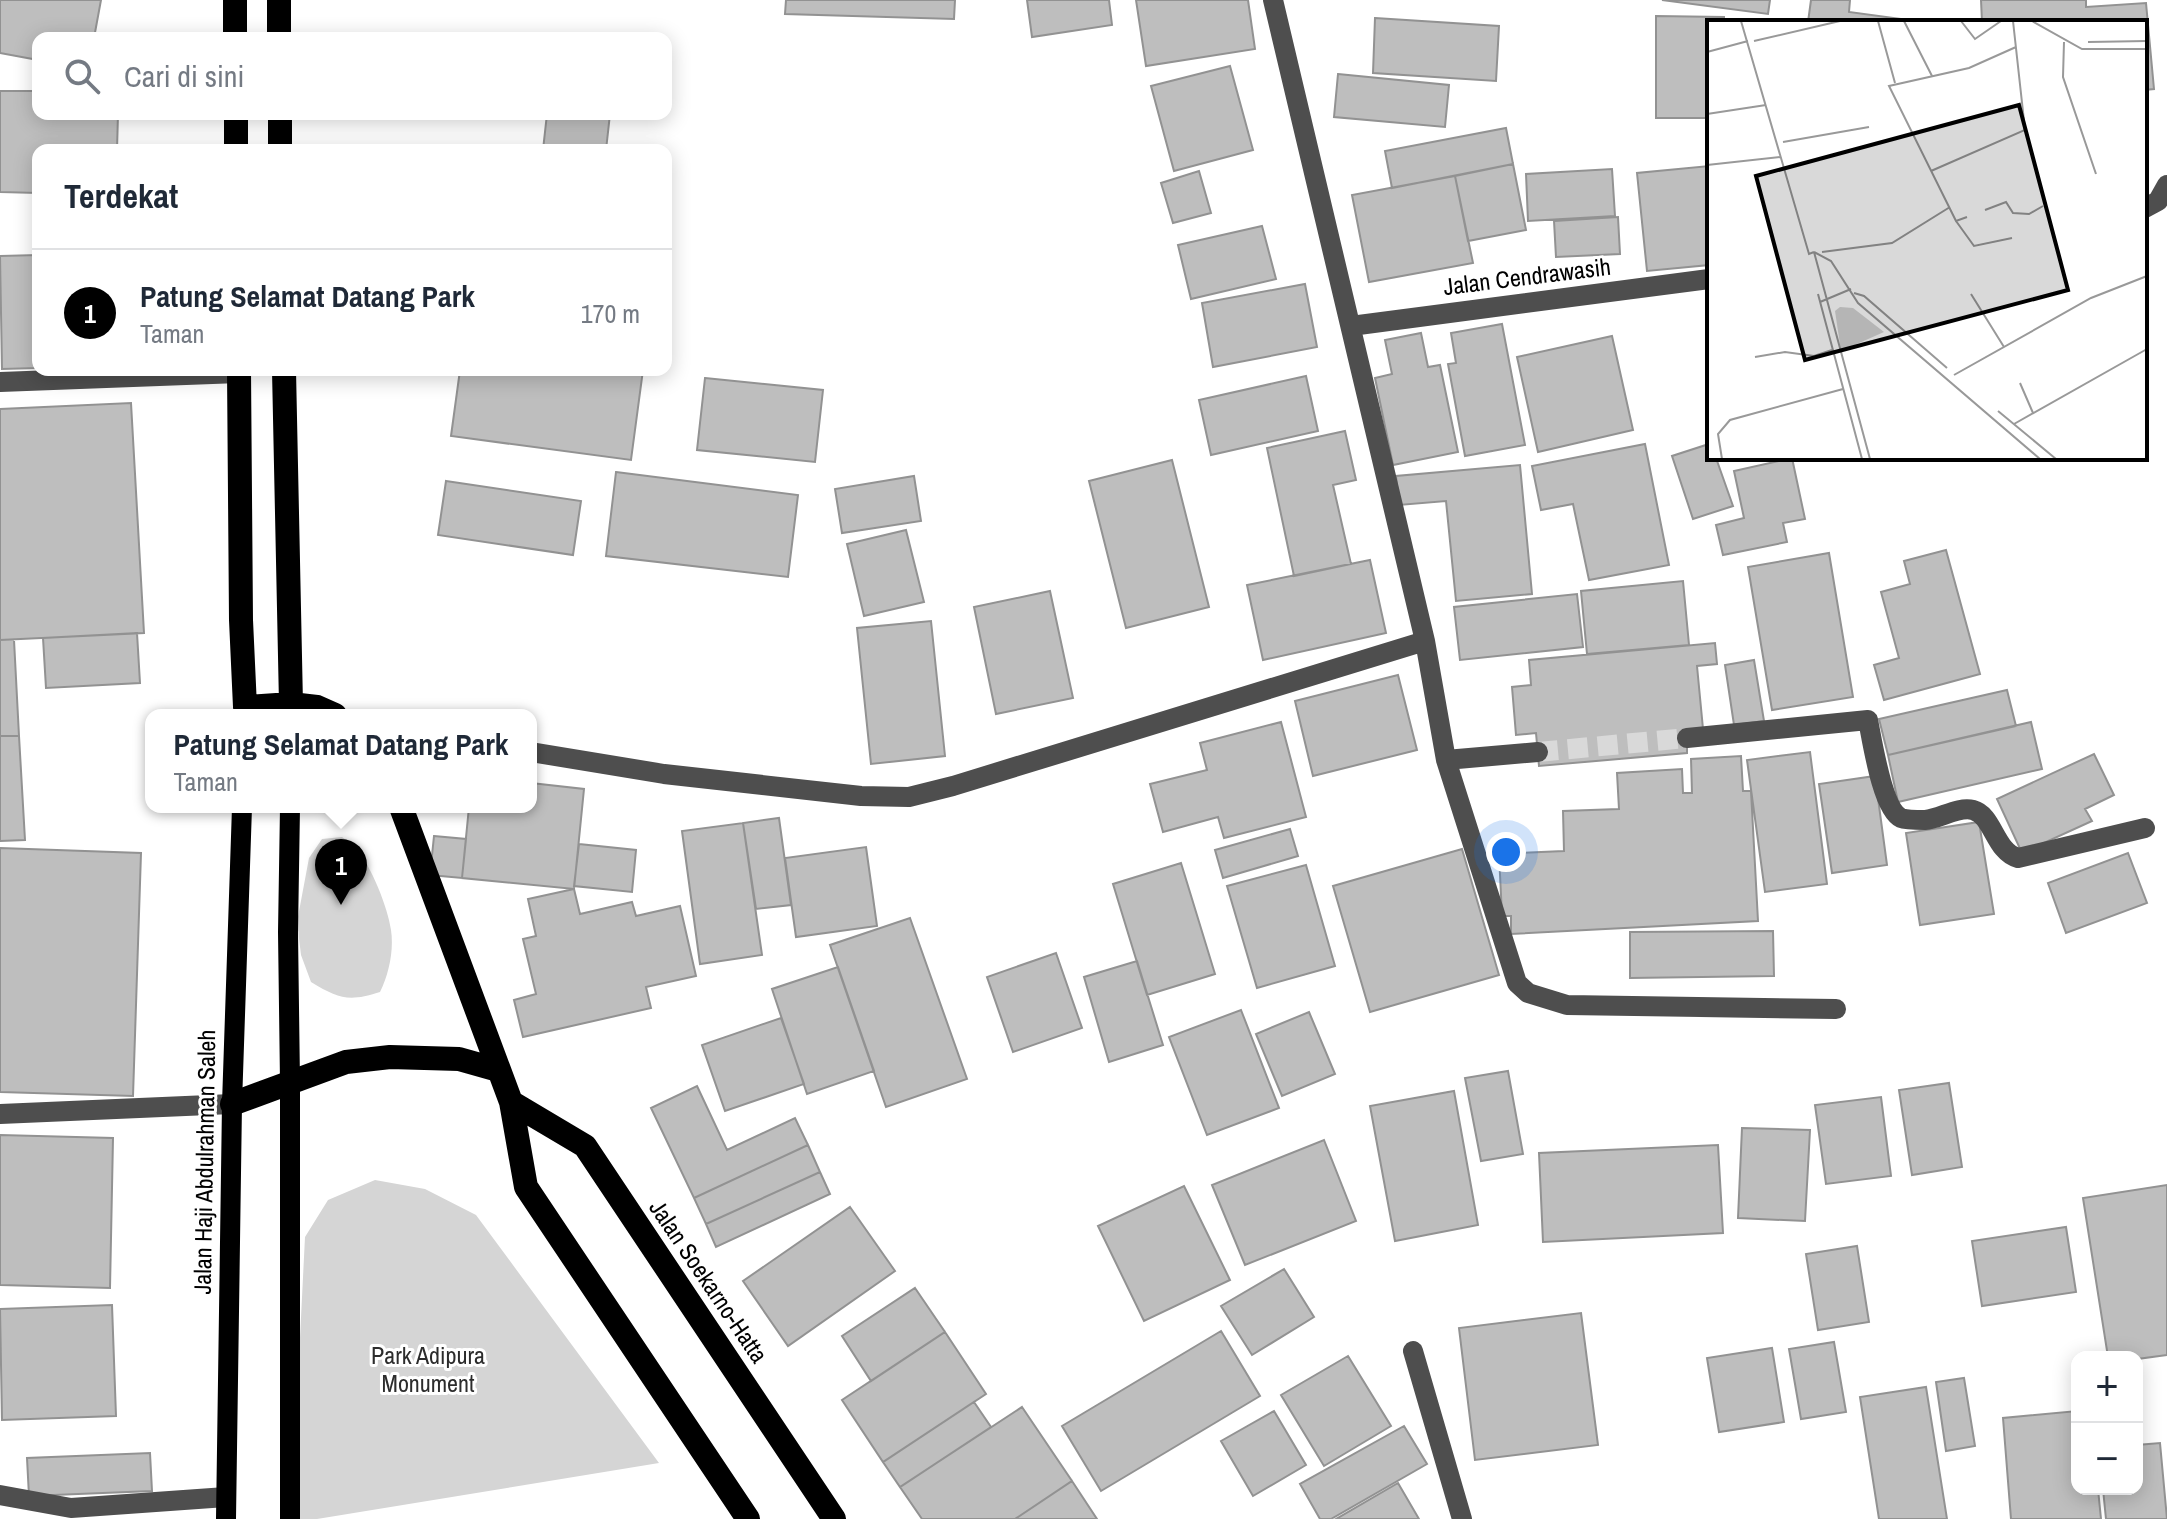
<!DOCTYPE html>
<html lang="id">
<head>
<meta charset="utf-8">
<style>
  :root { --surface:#fff; --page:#f6f6f7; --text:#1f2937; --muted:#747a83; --line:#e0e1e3; --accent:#000 }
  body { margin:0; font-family:"Archivo Narrow",sans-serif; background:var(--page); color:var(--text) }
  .controls { position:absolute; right:24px; bottom:24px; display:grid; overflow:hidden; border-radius:16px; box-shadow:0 4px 20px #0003 }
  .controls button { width:72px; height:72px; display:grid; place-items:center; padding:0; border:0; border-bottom:2px solid var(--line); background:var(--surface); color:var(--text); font:40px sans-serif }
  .you { position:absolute; left:1506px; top:852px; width:28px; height:28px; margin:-20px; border:6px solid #fff; border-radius:50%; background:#1a73e8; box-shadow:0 0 0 12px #1a73e833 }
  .badge { display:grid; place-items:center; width:52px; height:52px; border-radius:50%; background:var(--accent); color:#fff; font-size:26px; font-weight:700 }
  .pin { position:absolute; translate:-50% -66px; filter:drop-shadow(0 2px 4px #0008) }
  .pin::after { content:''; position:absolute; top:42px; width:28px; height:24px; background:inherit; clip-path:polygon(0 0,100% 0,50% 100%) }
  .popup { position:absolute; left:145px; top:709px; width:392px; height:104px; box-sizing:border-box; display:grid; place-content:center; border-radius:16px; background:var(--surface); filter:drop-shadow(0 2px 6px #0005); font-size:26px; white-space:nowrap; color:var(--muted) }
  .popup b { font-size:30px; color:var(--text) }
  .popup::after { content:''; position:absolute; left:50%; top:100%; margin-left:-16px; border:16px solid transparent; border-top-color:var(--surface) }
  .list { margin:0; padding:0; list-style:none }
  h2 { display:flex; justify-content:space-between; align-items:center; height:104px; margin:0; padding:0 32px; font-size:34px }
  h2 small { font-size:26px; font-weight:400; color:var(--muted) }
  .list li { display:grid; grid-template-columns:52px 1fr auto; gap:24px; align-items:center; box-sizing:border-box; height:128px; padding:0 32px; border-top:2px solid var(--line) }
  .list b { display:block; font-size:30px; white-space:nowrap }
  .list p { margin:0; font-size:26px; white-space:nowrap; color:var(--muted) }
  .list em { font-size:26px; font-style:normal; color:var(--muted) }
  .icon { flex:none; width:44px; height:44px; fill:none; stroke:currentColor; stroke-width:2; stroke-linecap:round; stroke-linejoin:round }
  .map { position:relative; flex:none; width:2167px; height:1519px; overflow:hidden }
  .search { position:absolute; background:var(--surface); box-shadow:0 4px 20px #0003; left:32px; top:32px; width:640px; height:88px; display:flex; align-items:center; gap:20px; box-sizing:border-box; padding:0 28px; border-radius:16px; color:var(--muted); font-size:30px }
  .panel { position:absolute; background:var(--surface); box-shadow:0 4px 20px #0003; left:32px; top:144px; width:640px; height:232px; border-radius:16px }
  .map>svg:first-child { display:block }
</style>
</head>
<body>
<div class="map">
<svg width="2167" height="1519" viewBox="0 0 2167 1519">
  <rect width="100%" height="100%" fill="#fff"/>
  <path fill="#d5d5d5" d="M342 837C346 840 352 844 356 849 371 865 388 908 391 930 394 950 389 974 380 992 349 1002 339 999 311 982L301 955 297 922 309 858 322 839Z
    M375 1180 425 1189 476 1215 659 1463 317 1519H291L305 1237 328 1200Z"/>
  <path fill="#bebebe" stroke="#929292" stroke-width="2" d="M0 0H101L94 38H38V60L0 53Z
    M786 0H955L954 19 785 14Z
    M1027 0H1109L1112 25 1032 37Z
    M1136 0H1248L1255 49 1146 66Z
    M1662 0H1770L1768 14Z
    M1811 0H1850L1849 12 1923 22H1808Z
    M1981 0H2086V7L2146 3 2154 89 2145 90V22H1982Z
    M1656 16 1724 17V22H1709V118H1656Z
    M1375 18 1499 26 1496 81 1373 73Z
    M1230 66 1253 150 1174 171 1151 86Z
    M1338 74 1449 85 1445 127 1334 117Z
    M0 91H38V114H118L117 150H38V193L0 192Z
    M547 114H610L606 150H543Z
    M1506 128 1513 164 1392 188 1385 151Z
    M1513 164 1526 230 1468 241 1455 176Z
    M1709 166V265L1647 271 1637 173Z
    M1612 169 1615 216 1528 221 1526 174Z
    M1199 171 1211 213 1173 223 1161 183Z
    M1455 176 1473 263 1369 282 1352 195Z
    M1618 217 1620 254 1556 257 1554 221Z
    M1262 226 1276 279 1191 299 1178 245Z
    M38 255V368L2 369 0 256Z
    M1305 284 1317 347 1213 367 1202 303Z
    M1502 324 1525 445 1465 456 1448 364 1456 363 1451 333Z
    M1421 333 1428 367 1440 365 1458 452 1393 465 1375 378 1392 374 1385 340Z
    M1612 336 1633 430 1538 452 1517 357Z
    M460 370H643L631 460 451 436Z
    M1306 376 1318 431 1211 455 1199 400Z
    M705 378 823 390 815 462 697 450Z
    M131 403 144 633 0 640V409Z
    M1345 431 1356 480 1333 485 1351 564 1294 576 1267 448Z
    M1645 444 1669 565 1589 580 1573 504 1541 510 1532 466Z
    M1709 444V458H1716L1733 506 1693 519 1672 456Z
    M1792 458 1805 519 1783 523 1787 542 1723 555 1716 525 1744 518 1734 471Z
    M1172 460 1209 607 1126 628 1089 481Z
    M1520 465 1532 594 1456 601 1446 501 1399 505 1396 476Z
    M616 472 798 495 788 577 606 556Z
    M914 476 921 521 842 533 835 489Z
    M446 481 581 501 573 555 438 535Z
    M906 530 924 602 864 616 847 544Z
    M1946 550 1980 674 1884 700 1874 665 1899 658 1881 592 1910 584 1904 561Z
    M1829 553 1853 697 1772 710 1748 567Z
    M1370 560 1386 633 1263 660 1247 585Z
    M1683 581 1689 645 1587 654 1581 591Z
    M1050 591 1073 698 996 714 974 607Z
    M1577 594 1583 647 1460 660 1454 607Z
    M931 621 945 756 871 764 857 628Z
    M137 633 140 683 46 688 43 638Z
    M0 640H14L19 736H0Z
    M1715 643 1717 664 1697 666 1703 729 1687 738V753L1539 766 1536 733 1516 735 1512 687 1531 685 1529 660Z
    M1754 660 1764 721 1734 725 1725 665Z
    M1398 675 1417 750 1313 776 1295 701Z
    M2007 690 2016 726 1888 755 1879 719Z
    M1281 722 1306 817 1224 838 1218 817 1163 832 1150 784 1207 770 1200 743Z
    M2031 722 2042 769 1898 802 1888 755Z
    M0 736H19L25 840 0 841Z
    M1810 752 1827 884 1765 892 1747 760Z
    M2094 754 2114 795 2085 809 2092 821 2022 853 1997 799Z
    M1741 756 1743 791H1751L1758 921 1511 934V916H1502L1499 854 1564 851 1563 811 1619 809 1617 773 1682 769 1683 793H1692L1691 759Z
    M1875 776 1887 865 1832 873 1819 784Z
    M531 783 584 789 574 889 462 878 469 807H531Z
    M779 818 791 905 756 909 743 823Z
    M1979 822 1994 914 1920 925 1906 833Z
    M743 823 762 955 700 964 682 831Z
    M1290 829 1298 856 1223 878 1215 850Z
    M434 836 466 839 462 878 430 875Z
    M579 844 636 850 632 892 574 886Z
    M866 847 877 926 796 937 785 858Z
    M0 848 141 853 133 1096 0 1092Z
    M1462 849 1499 975 1370 1012 1333 886Z
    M2128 853 2147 903 2066 933 2048 883Z
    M1181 863 1215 974 1147 995 1113 884Z
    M1306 865 1335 966 1257 988 1227 886Z
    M574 889 580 914 632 902 636 916 680 906 696 976 646 987 651 1008 523 1037 514 1000 536 994 523 939 536 936 528 899Z
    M910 918 967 1079 886 1107 830 945Z
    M1773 931 1774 976 1630 978V932Z
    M1056 953 1082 1028 1013 1052 987 977Z
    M1137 961 1163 1045 1109 1062 1084 977Z
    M838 967 874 1071 807 1094 772 989Z
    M1241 1010 1279 1108 1207 1135 1169 1037Z
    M1309 1012 1335 1074 1282 1096 1256 1034Z
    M781 1018 804 1084 725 1111 702 1045Z
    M1508 1071 1523 1154 1481 1161 1465 1078Z
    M1949 1083 1962 1167 1912 1175 1899 1090Z
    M697 1086 727 1150 795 1118 808 1145 694 1198 651 1108Z
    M1454 1091 1478 1225 1395 1241 1370 1106Z
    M1881 1097 1891 1176 1826 1184 1815 1105Z
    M1742 1128 1810 1130 1805 1221 1738 1218Z
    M0 1135 113 1138 110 1288 0 1285Z
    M1324 1140 1356 1221 1245 1265 1212 1185Z
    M808 1145 820 1172 706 1224 694 1198Z
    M1718 1145 1723 1233 1543 1242 1539 1153Z
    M820 1172 830 1194 716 1247 706 1224Z
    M2167 1185V1355L2137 1359V1357H2108L2083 1198Z
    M1184 1186 1230 1280 1144 1321 1098 1226Z
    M850 1207 895 1271 788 1346 743 1281Z
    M2066 1227 2076 1292 1982 1306 1972 1241Z
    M1857 1246 1869 1322 1818 1330 1806 1254Z
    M1284 1269 1314 1317 1252 1355 1221 1306Z
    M915 1288 945 1332 871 1381 842 1336Z
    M112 1305 116 1416 2 1420 0 1309Z
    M1581 1313 1598 1445 1475 1460 1459 1328Z
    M1221 1331 1260 1396 1101 1491 1062 1426Z
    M945 1332 986 1394 883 1462 842 1400Z
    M1834 1342 1846 1412 1801 1419 1789 1349Z
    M1772 1348 1784 1422 1719 1432 1707 1358Z
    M1348 1356 1391 1426 1324 1466 1281 1395Z
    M1964 1378 1975 1446 1946 1451 1936 1382Z
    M1926 1387 1947 1519H1879L1860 1397Z
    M974 1402 991 1427 900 1487 883 1462Z
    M1022 1407 1072 1481 1015 1519H922L900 1487Z
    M1274 1411 1306 1465 1253 1496 1221 1441Z
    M2077 1411V1489H2098L2101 1519H2011L2003 1418Z
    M1404 1426 1427 1464 1331 1519H1320L1300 1484Z
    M2160 1443 2167 1519H2106L2103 1489H2137V1445Z
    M150 1453 152 1491 29 1496 27 1458Z
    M1072 1481 1097 1519H1015Z
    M1398 1483 1419 1519H1336Z"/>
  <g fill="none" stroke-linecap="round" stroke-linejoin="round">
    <path stroke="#d9d9d9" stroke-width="20" stroke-dasharray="20 10" stroke-linecap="butt" d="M1538 752 1687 738"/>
    <path stroke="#4e4e4e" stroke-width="20" d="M1273 0 1425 641 1446 760 1538 752
      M2145 208 2158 201 2167 185
      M1351 326 1709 279
      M0 382 239 373
      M1687 738 1868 720C1872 739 1882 809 1901 818 1906 820 1920 820 1925 820 1940 819 1958 806 1973 810 1993 815 1995 852 2018 858L2145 828
      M531 752 664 774 861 796 909 797 953 786 1425 641
      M1446 760 1517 983 1528 993 1567 1005 1836 1009
      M0 1114 232 1104
      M1413 1351 1462 1519
      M0 1495 71 1508 226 1497"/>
    <path stroke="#000" stroke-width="20" d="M290 807 288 932 290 1082V1519
      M226 1519 232 1104 242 807"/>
    <path stroke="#000" stroke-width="24" d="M235 0V38
      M279 0V38
      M236 114V150
      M280 114V150
      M239 370 241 620 245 707 291 704 317 707 335 715
      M284 370 291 704
      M401 807 511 1102 526 1187 748 1519
      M511 1102 585 1146 834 1519
      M232 1104 346 1062 390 1057 459 1059 498 1070"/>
  </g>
  <g text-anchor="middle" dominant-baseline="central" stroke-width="6" stroke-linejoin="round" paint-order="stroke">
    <g font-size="24" fill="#000" stroke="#fff">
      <text transform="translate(1527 276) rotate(-7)">Jalan Cendrawasih</text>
      <text transform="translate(204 1162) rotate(-89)">Jalan Haji Abdulrahman Saleh</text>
      <text transform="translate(709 1281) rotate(56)">Jalan Soekarno-Hatta</text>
    </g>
    <g font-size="24" fill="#2c2c2c" stroke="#fff">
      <text x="428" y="1355">Park Adipura<tspan x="428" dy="28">Monument</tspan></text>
    </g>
  </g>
  <g transform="translate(1707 20)">
    <rect width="440" height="440" fill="#fff"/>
    <path d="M133 287 146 288 177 312 134 331 128 291Z" fill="#d5d5d5"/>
    <path fill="none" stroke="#999" stroke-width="2" d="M34 1 102 234 107 232M171 1 188 63M197 1 225 56M254 1 268 19 294 1M325 1 375 29H440M47 21 133 1M357 22 356 57 389 154M381 22 440 21M0 32 41 21M0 94 59 85M76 122 162 107M0 145 74 137M224 151 318 110 306 1M278 190 299 182 306 193 322 194 336 186M260 197 249 201 182 66 262 48 309 27M249 201 267 226 305 218M107 232 163 439M107 232 124 241 151 283 333 439M115 232 185 223 243 187M147 273 157 276 240 348M111 274 155 439M264 274 297 327M113 282 144 269M48 337 78 332 107 336 125 330M247 355 384 278 440 256M313 363 326 393M291 391 349 439M307 404 440 329M15 439 11 414 23 400 136 369"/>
    <path fill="#000" fill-opacity="0.15" stroke="#000" stroke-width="4" d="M312 85 361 270 98 340 49 156Z"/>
    <rect width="440" height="440" fill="none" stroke="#000" stroke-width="4"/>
  </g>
</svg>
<div class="controls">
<button>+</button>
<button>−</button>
</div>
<div class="you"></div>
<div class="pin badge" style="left:341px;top:905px">1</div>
<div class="popup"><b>Patung Selamat Datang Park</b>Taman</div>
<div class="search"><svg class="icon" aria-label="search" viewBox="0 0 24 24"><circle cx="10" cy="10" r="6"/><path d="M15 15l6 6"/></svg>Cari di sini</div>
<section class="panel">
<h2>Terdekat<small></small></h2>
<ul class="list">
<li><span class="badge">1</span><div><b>Patung Selamat Datang Park</b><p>Taman</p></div><em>170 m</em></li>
</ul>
</section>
</div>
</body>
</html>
